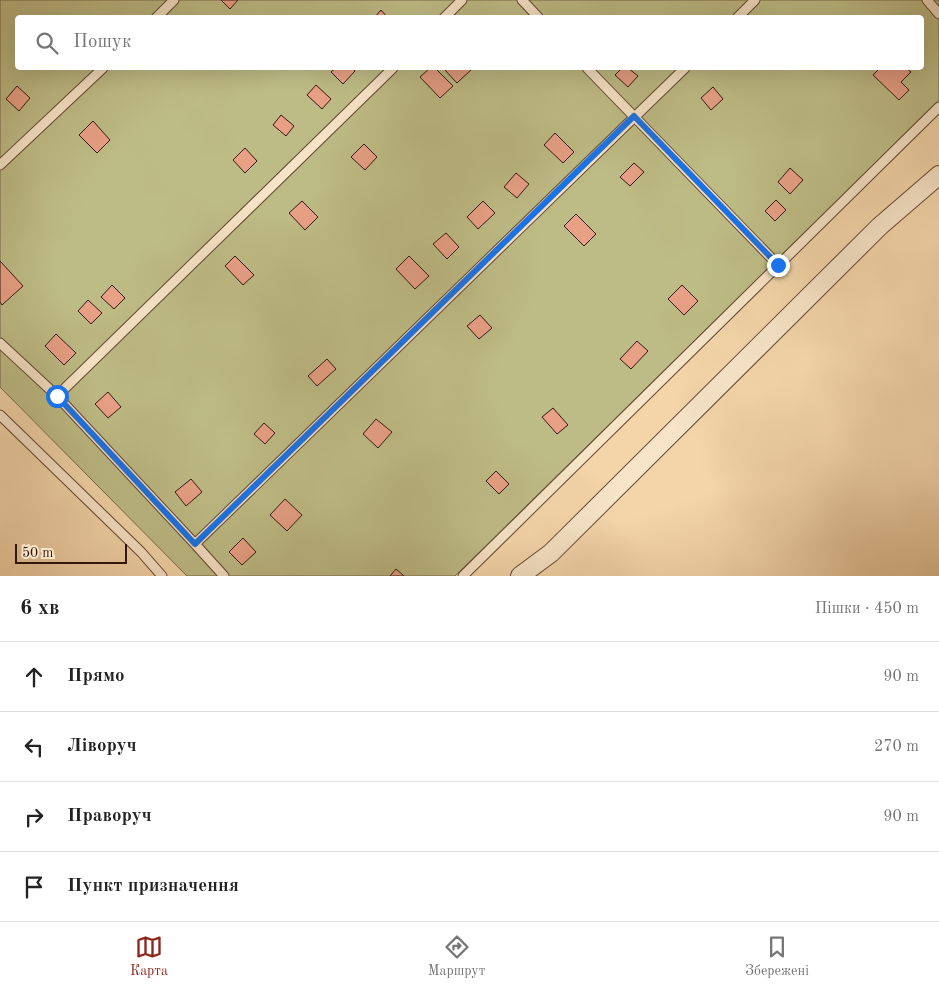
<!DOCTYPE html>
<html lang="uk">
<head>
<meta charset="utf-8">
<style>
  :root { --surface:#fff; --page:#f2f2f2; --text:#222; --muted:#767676; --line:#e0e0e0; --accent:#8f2418 }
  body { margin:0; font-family:"Old Standard TT",serif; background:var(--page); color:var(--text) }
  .scale { position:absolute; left:15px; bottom:12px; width:112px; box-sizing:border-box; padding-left:5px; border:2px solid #33160c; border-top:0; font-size:14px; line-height:18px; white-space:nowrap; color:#33160c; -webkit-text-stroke:4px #f7e4c7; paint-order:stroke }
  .stop { position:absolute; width:15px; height:15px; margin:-11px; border:4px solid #1a73e8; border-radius:50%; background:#fff }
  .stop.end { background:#1a73e8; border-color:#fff; box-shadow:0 1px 5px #0008 }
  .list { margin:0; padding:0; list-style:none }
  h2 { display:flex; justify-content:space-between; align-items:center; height:65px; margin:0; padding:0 20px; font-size:21px }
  h2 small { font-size:16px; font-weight:400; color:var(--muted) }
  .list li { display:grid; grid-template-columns:32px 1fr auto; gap:15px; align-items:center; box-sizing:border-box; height:70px; padding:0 20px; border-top:1px solid var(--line) }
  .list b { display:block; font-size:19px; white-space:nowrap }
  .list em { font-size:16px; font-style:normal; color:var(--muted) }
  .icon { flex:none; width:28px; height:28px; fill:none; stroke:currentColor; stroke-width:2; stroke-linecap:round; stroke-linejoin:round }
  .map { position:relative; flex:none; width:939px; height:576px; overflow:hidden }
  .search { position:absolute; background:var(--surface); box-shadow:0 5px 20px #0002; left:15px; right:15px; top:15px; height:55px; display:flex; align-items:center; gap:12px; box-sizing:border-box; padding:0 18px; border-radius:5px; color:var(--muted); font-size:19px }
  .sheet { height:345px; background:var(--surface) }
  nav { display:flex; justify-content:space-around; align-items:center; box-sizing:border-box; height:70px; border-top:1px solid var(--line); background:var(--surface); font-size:14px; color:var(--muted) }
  nav a { display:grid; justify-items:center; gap:2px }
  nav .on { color:var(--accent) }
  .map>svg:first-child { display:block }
</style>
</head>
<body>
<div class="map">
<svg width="939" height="576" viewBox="0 0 939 576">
  <rect width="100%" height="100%" fill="#f3d5a9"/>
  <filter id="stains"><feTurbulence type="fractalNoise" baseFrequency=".004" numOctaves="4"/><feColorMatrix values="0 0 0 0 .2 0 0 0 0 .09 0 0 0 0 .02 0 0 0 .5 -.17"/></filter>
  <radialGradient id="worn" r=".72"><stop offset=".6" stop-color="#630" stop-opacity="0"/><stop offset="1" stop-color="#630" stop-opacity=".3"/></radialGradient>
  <path fill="#bebc86" stroke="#786949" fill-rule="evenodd" d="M0 0H939V100L455 576H187L0 387ZM18 18H922V68H18Z"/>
  <path fill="#e9a186" stroke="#33160c" d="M221 0H238L230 9Z
    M381 10 388 18H374Z
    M336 68H352L355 71 343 84 331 72Z
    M430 68H435L453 86 440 98 420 77Z
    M443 68H473L457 83Z
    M622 68H628L638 76 628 87 615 75Z
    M880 68H906L911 72 901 82 909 90 899 100 873 75Z
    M316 85 331 99 322 109 307 95Z
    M17 86 30 98 19 111 6 99Z
    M713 87 723 99 711 110 701 98Z
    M281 115 294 126 286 136 273 125Z
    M93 121 110 140 97 153 79 135Z
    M555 133 574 152 563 163 544 145Z
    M364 144 377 157 365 170 351 157Z
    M245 148 257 161 245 173 233 160Z
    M634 163 644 172 630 186 620 177Z
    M790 168 803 180 790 194 778 182Z
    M516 173 529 184 517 198 504 187Z
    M776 200 786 210 775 221 765 211Z
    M302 201 318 217 305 230 289 213Z
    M483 201 495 213 478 229 467 217Z
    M576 214 596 234 584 246 564 226Z
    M446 233 459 247 447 259 433 244Z
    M235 256 254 275 243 285 225 266Z
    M409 256 429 276 415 289 396 269Z
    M0 261 23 286 2 305 0 302Z
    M112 285 125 298 114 309 101 297Z
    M682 285 698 301 684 315 668 299Z
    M88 300 102 313 91 324 78 311Z
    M480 315 492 328 479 339 467 326Z
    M56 334 76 353 64 365 45 346Z
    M637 341 648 351 631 369 620 359Z
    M327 359 336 369 317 386 308 376Z
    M108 392 121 407 108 418 95 404Z
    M553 408 568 425 557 434 542 417Z
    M376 419 392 432 378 448 363 434Z
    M264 423 275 433 265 444 254 434Z
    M496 471 509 484 499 494 486 481Z
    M191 479 202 492 186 506 175 492Z
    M285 499 302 515 287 531 270 515Z
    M243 538 256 552 242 565 229 552Z
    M396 569 404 576H390Z"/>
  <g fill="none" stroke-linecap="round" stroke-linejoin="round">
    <g stroke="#634633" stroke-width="11">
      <path id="lane" d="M522 0 539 18
        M927 0 939 14
        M156 18 174 0
        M444 18 462 0
        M737 18 755 0
        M587 68 778 265
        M0 165 103 68
        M0 343 57 396 393 68
        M57 396 195 544
        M0 415 141 552 162 576
        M224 576 195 544 685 68
        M463 576 939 107"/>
    </g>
    <g stroke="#634633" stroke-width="20">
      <path id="street" d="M520 576 551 553 880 226 939 175"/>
    </g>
    <use href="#lane" stroke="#f7e4c7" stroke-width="9"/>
    <use href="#street" stroke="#f7e4c7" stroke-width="18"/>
  </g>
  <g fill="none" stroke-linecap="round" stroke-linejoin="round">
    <path stroke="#1a73e8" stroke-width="6" d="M57 396 195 544 634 116 778 265"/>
  </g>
  <rect width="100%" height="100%" filter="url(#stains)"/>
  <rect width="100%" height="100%" fill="url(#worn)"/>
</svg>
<div class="scale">50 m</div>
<div class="stop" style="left:57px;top:396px"></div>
<div class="stop end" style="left:778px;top:265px"></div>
<div class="search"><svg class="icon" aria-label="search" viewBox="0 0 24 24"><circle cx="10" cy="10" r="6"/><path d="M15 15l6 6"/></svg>Пошук</div>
</div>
<section class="sheet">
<h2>6 хв<small>Пішки · 450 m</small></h2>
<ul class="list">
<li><svg class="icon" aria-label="ahead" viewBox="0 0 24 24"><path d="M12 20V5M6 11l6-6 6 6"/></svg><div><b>Прямо</b></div><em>90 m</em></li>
<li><svg class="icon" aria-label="left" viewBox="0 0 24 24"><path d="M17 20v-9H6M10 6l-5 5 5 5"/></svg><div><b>Ліворуч</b></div><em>270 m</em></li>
<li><svg class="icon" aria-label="right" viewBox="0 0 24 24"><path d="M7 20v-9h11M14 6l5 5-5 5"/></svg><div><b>Праворуч</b></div><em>90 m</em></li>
<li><svg class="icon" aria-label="arrive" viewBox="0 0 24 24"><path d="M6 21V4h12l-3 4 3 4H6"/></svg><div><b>Пункт призначення</b></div></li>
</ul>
</section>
<nav>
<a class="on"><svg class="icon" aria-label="map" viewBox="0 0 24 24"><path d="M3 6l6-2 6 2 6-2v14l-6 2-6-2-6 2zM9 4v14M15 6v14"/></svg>Карта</a>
<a><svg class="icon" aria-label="directions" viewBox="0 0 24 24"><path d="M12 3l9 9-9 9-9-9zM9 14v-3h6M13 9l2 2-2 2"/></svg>Маршрут</a>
<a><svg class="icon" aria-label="saved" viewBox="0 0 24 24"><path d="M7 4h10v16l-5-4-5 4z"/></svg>Збережені</a>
</nav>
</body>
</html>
